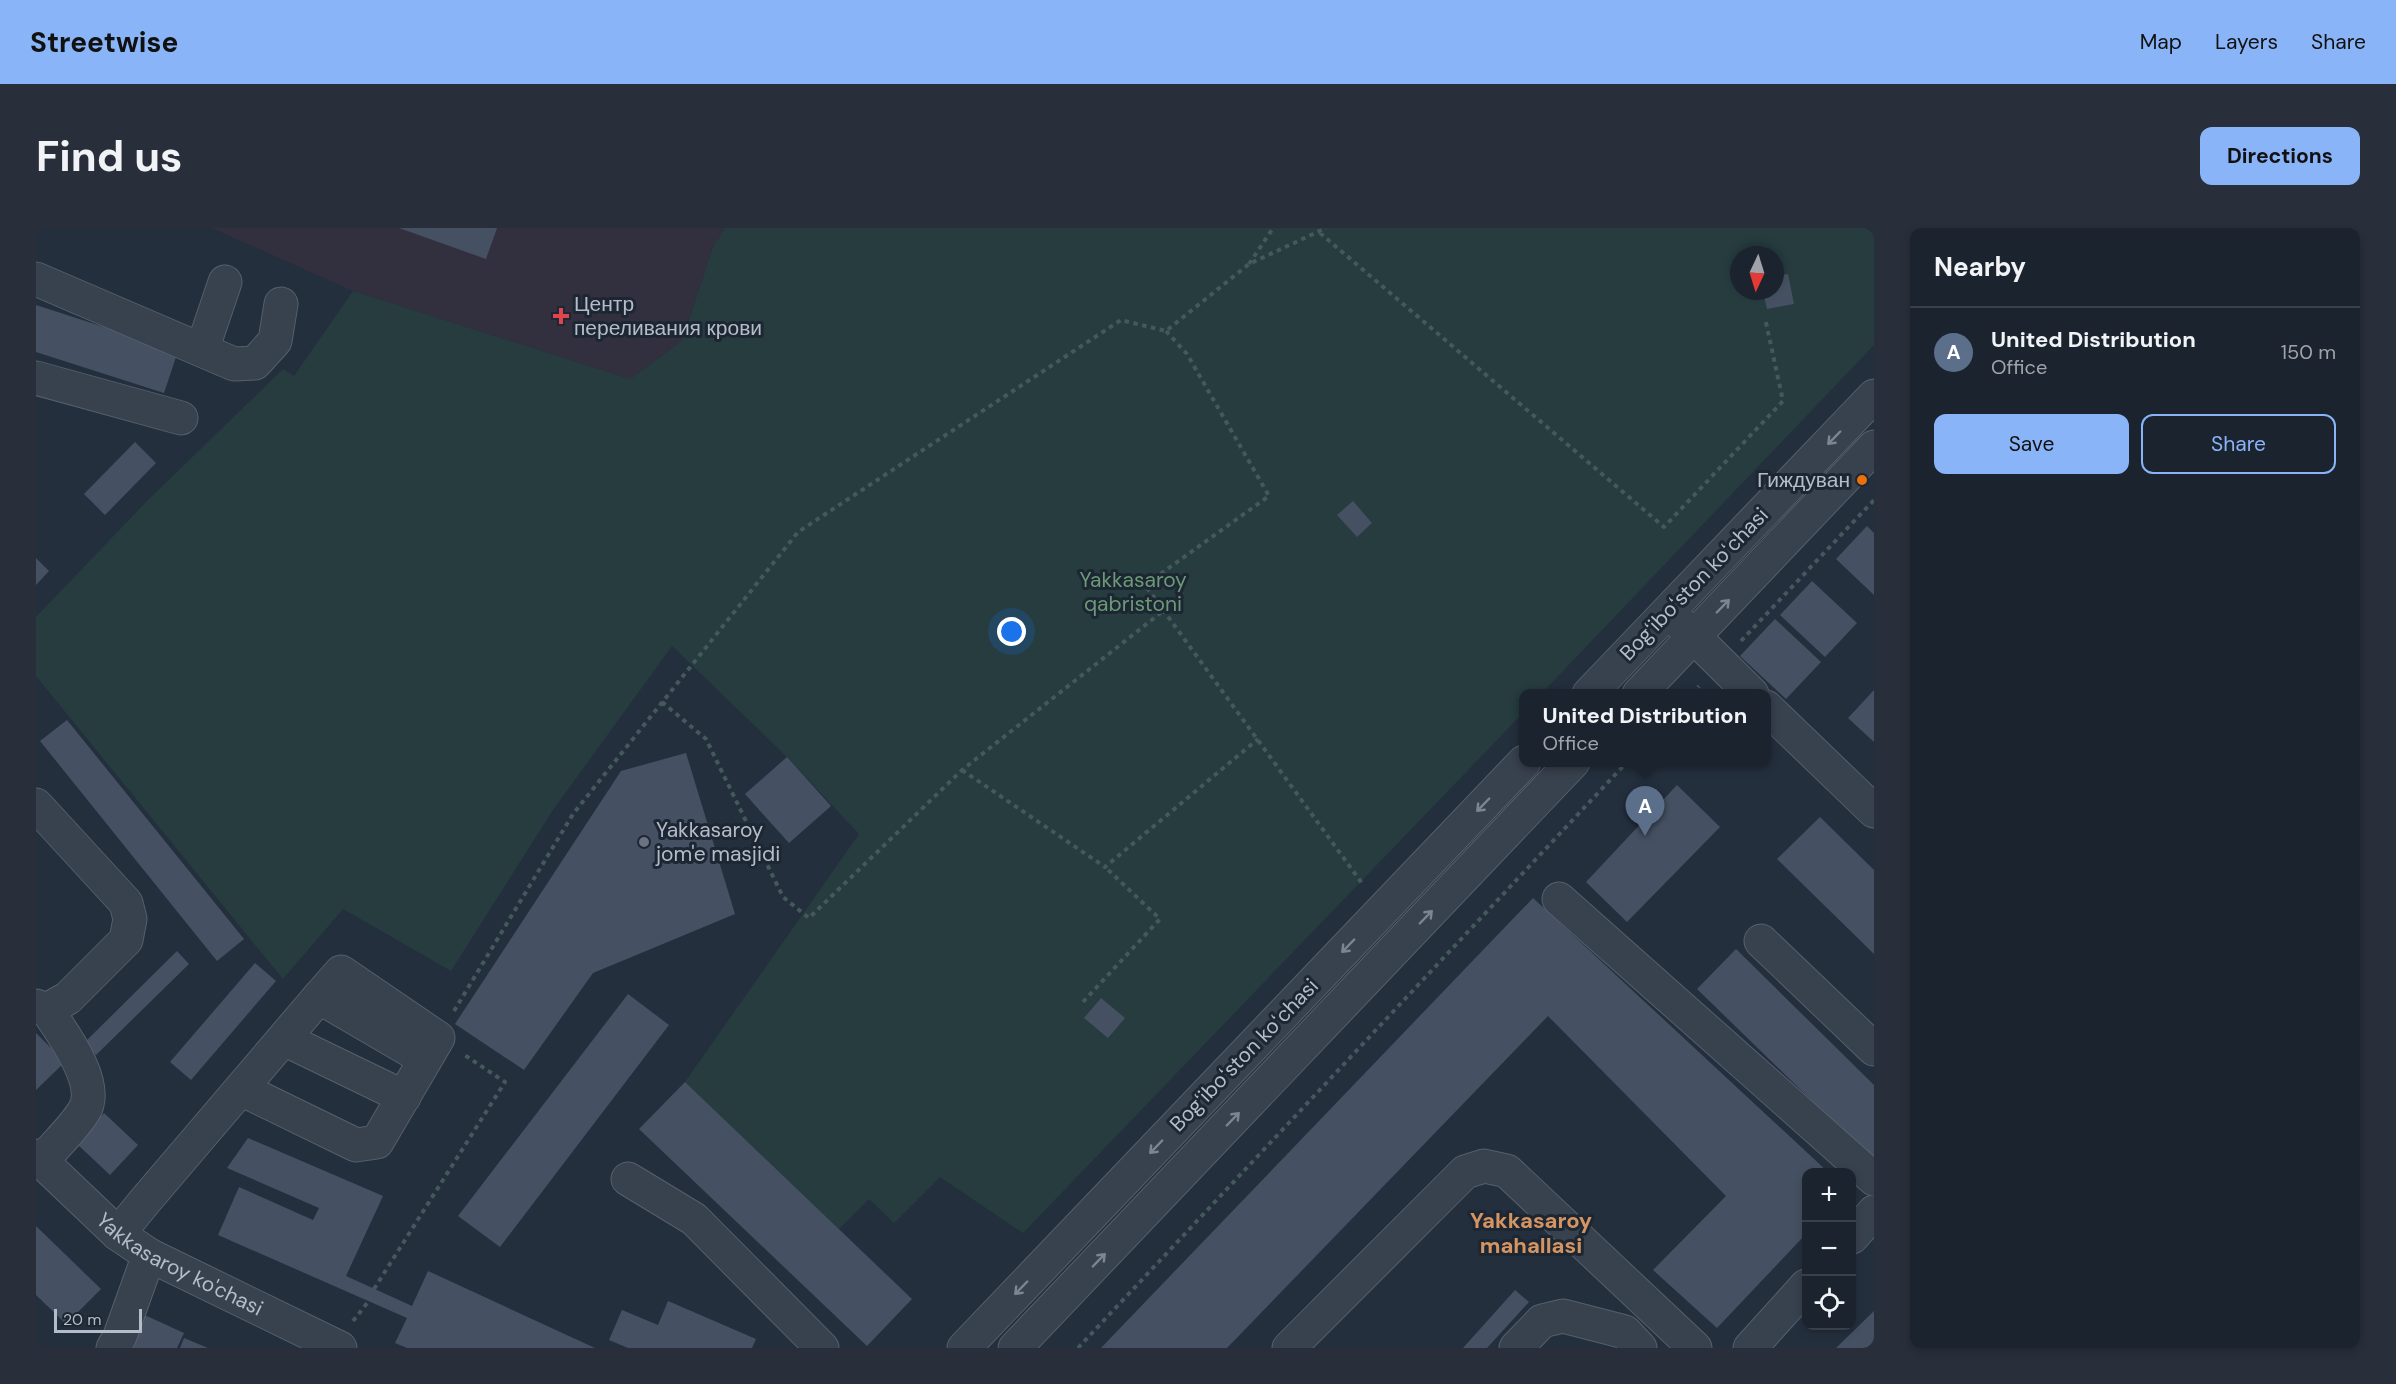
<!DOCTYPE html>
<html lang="en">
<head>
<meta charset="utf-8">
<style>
  :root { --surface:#1b232e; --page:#282f3a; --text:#f1f3f6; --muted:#a0a4aa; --line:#39404a; --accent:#8ab4f8 }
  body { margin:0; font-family:"DM Sans",sans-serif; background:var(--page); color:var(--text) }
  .controls { position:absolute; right:18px; bottom:18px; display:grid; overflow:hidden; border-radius:12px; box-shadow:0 3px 9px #0003 }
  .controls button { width:54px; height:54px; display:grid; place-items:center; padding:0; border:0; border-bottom:2px solid var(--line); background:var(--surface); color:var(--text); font:30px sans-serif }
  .compass { position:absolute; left:1694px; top:18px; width:54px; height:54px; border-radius:50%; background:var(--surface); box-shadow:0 3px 9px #0003; rotate:184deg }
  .scale { position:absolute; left:18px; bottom:15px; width:88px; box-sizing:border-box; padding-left:6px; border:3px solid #b4bcc9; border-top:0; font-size:16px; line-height:21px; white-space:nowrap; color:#b4bcc9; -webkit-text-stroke:4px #1d2633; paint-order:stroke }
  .you { position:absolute; left:976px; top:404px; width:21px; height:21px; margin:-15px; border:4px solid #fff; border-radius:50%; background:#1a73e8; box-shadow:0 0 0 9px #1a73e833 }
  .badge { display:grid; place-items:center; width:39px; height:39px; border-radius:50%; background:var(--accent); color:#fff; font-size:20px; font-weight:700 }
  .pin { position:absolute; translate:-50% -50px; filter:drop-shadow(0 2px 3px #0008) }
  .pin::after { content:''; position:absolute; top:32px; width:21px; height:18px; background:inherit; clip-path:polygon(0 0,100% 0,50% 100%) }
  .popup { position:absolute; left:1483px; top:461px; width:252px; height:78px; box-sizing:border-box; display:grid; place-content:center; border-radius:12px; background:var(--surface); filter:drop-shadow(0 2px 4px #0005); font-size:20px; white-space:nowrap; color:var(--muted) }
  .popup b { font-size:22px; color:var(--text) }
  .popup::after { content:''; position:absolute; left:50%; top:100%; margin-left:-12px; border:12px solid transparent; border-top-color:var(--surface) }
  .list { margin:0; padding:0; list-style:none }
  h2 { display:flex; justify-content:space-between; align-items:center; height:78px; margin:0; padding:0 24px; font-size:26px }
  h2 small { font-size:20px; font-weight:400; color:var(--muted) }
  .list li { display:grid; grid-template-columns:39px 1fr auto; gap:18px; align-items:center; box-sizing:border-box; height:90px; padding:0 24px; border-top:2px solid var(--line) }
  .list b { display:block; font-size:22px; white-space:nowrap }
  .list p { margin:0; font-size:20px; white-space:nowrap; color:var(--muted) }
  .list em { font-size:20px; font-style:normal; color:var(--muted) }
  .actions { display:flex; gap:12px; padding:18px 24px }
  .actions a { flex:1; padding:14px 0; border:2px solid var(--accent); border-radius:12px; text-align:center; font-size:21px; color:var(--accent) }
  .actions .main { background:var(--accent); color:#111 }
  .icon { flex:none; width:33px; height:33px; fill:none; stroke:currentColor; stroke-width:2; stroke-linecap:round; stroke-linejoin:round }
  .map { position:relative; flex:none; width:1838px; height:1120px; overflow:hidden; border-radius:12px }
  header { display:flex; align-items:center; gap:36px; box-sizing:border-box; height:84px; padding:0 30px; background:var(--accent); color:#111 }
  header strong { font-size:28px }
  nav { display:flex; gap:33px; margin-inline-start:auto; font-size:21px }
  .intro { display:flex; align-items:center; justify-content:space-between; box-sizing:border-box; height:144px; padding:0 36px }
  h1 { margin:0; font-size:42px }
  .button { padding:15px 27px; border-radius:12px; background:var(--accent); color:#111; font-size:21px; font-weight:700 }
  main { display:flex; gap:36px; padding:0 36px }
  aside { flex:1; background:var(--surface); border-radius:12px; box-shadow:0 3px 9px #0003 }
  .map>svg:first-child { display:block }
</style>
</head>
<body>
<header>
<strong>Streetwise</strong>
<nav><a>Map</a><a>Layers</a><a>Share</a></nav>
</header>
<div class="intro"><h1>Find us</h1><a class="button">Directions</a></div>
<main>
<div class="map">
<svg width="1838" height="1120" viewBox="0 0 1838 1120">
  <rect width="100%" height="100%" fill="#242f3e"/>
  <path fill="#32303f" d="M176 0H689L677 19 646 113 594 151 317 63Z"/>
  <path fill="#263c3f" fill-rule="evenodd" d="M689 0H1838V117L1506 465 1488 466 1487 485 987 1005 904 949 858 995 833 971 803 1001 649 854 823 606 751 529 636 418 517 582 415 743 307 681 247 751 0 448V389L111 273 247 141 258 148 317 63 594 151 646 113 677 19ZM1703 27H1739V63H1703Z"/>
  <path fill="#455162" d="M363 0H461L450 31Z
    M1752 46 1758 76 1731 81 1727 63H1739V48Z
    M0 77 142 123 128 165 0 124Z
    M99 214 120 235 69 287 48 266Z
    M1317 273 1336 295 1321 309 1301 287Z
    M1831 298 1838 305V367L1800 331Z
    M0 330 13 343 0 357Z
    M1776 353 1821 395 1789 429 1744 387Z
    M1739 391 1785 434 1750 471 1704 428Z
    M1838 462V514L1812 490Z
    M31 492 208 711 181 733 4 513Z
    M650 525 699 686 557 745 488 842 419 796 585 543Z
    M751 529 795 578 753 615 709 566Z
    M1641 557 1684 599 1591 694 1550 654Z
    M1784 589 1838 642V726L1741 631Z
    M1497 670 1792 944H1770V1006L1681 1100 1617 1042 1690 968 1512 788 1191 1120H1065Z
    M1700 721 1838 857V929L1836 931 1661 761Z
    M141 723 153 736 60 827 48 815Z
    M219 735 240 753 155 852 134 834Z
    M592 766 633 797 464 1019 422 988Z
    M1065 770 1089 790 1072 810 1048 790Z
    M0 805 29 834 0 862Z
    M649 854 876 1071 831 1118 603 901Z
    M68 885 102 917 74 947 40 915Z
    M212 910 347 968 310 1048 376 1078 392 1043 559 1120H371L359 1115 371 1090 182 1007 203 959 277 992 283 980 191 940Z
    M0 998 65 1061 30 1096 0 1067Z
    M1479 1062 1493 1074 1451 1120H1427Z
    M632 1073 720 1111 716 1120H592L573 1112 586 1082 622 1097Z
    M1838 1083V1120H1800Z
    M102 1084 148 1105 141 1120H93Z
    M148 1110 172 1120H144Z"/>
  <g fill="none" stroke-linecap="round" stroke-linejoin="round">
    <g stroke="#565f6c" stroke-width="35">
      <g id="minor">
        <path d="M0 51 198 136 219 135 239 113 245 76"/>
        <path d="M166 122 189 54"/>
        <path d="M0 150 145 190"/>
        <path d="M1642 393 1716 466"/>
        <path d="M1553 466 1838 168"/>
        <path d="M1603 466 1838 219"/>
        <path d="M1730 479 1838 583"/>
        <path d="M0 577 90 675 94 691 90 712 32 770 11 782 0 778"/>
        <path d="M1523 671 1838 951"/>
        <path d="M1725 713 1838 821"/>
        <path d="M283 769 389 831"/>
        <path d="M248 811 368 869"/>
        <path id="s1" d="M0 928 82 1006 113 1027 304 1120"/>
        <path d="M6 933C19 917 37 901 48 883 65 856 26 804 11 782"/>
        <path d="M592 951 658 991 786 1120"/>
        <path d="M82 1006 109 973 283 769 305 744 402 810 341 914 320 917 205 861"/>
        <path d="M1816 1009 1838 984"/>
        <path d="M77 1120 84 1108 113 1027"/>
        <path d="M928 1120 1488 534"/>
        <path d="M979 1120 1537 534"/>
        <path d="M1253 1120 1429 944 1448 938 1471 943 1659 1120"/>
        <path d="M1480 1120 1506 1093 1527 1088 1589 1104 1604 1120"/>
        <path d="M1714 1120 1770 1058"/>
      </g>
    </g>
    <path stroke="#44595c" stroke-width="4" stroke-dasharray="4.5 4.5" stroke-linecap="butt" d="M1284 5 1628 299 1747 173 1729 90
      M1213 36 1237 0
      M1130 103 1151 126 1233 268 1109 357 1328 658
      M1705 413 1838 272
      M1656 466 1663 458
      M626 474 670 511 747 669 773 690 926 542 1127 383
      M926 542 1069 639 1222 511
      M1047 774 1124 691 1069 639
      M418 783 537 586 762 304 1085 92 1130 103 1213 36 1290 0
      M338 1061 469 854 427 826
      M317 1093 332 1074
      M1042 1120 1591 534"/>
    <use href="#minor" stroke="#38414e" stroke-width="33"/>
  </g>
  <defs><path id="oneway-shaft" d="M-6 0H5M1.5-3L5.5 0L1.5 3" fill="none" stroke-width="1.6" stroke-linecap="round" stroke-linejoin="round" transform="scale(1.5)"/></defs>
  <g stroke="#7c8592">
    <use href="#oneway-shaft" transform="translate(1798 210) rotate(134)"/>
    <use href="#oneway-shaft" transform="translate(1687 378) rotate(-46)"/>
    <use href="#oneway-shaft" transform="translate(1447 577) rotate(134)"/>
    <use href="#oneway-shaft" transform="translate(1390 689) rotate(-46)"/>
    <use href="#oneway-shaft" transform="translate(1312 718) rotate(134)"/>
    <use href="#oneway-shaft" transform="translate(1197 891) rotate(-46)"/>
    <use href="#oneway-shaft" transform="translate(1120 919) rotate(134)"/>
    <use href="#oneway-shaft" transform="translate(1063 1032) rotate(-46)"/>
    <use href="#oneway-shaft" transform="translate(985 1060) rotate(134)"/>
  </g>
  <path fill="#e0444e" stroke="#1d2633" stroke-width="2" d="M522 79h6v6h6v6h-6v6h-6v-6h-6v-6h6z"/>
  <circle fill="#e8710a" stroke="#1d2633" stroke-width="2" cx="1826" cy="252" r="6"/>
  <circle fill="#6b7280" stroke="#1d2633" stroke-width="2" cx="608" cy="614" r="6"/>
  <g text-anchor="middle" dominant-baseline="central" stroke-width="6" stroke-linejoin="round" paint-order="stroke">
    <g font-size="21" fill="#b4bcc9" stroke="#1d2633" text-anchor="start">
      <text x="538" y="76">Центр<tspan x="538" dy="24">переливания крови</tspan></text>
      <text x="1814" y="252" text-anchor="end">Гиждуван</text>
      <text x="620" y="602">Yakkasaroy<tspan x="620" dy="24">jom'e masjidi</tspan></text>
    </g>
    <g font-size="21" fill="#6b9a76" stroke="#1d2633">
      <text x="1097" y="352">Yakkasaroy<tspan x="1097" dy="24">qabristoni</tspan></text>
    </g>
    <g font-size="21" fill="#b4bcc9" stroke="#1d2633">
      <text transform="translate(1658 356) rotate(-46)">Bogʻiboʻston koʻchasi</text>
      <text transform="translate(1208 827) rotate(-46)">Bogʻiboʻston koʻchasi</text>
      <text stroke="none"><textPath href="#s1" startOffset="182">Yakkasaroy ko'chasi</textPath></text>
    </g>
    <g font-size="22" font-weight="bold" fill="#d59563" stroke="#1d2633">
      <text x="1495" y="992">Yakkasaroy<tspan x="1495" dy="25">mahallasi</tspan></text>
    </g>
  </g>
</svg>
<div class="controls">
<button>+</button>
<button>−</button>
<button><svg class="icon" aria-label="locate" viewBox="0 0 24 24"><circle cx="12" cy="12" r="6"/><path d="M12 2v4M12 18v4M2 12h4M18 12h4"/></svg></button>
</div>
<svg class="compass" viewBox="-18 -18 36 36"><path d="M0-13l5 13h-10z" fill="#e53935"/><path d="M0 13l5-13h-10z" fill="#a0a4aa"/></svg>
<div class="scale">20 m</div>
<div class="you"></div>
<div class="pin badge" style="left:1609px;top:608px;background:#5c6f8a">A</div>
<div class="popup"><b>United Distribution</b>Office</div>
</div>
<aside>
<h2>Nearby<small></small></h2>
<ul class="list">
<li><span class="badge" style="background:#5c6f8a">A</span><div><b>United Distribution</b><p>Office</p></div><em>150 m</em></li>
</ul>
<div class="actions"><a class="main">Save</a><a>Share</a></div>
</aside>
</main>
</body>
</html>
